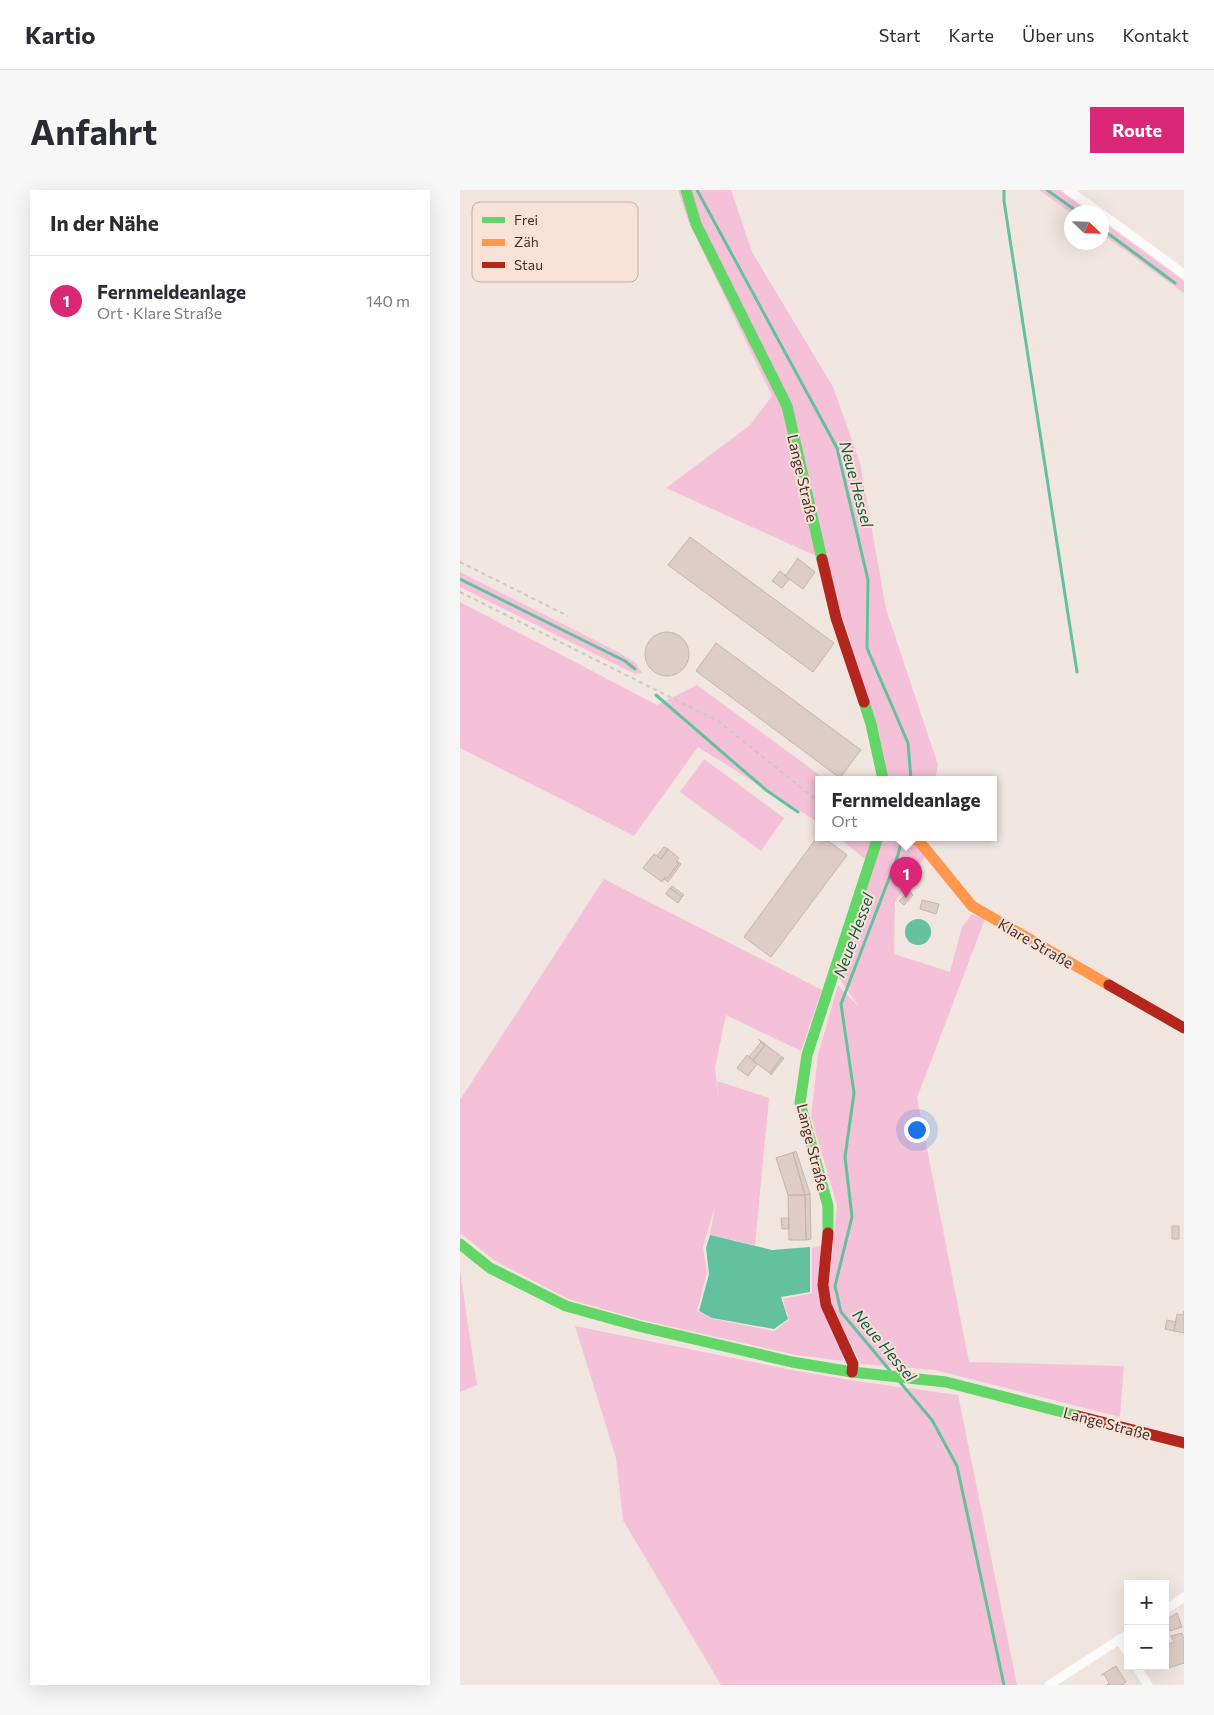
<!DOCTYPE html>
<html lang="de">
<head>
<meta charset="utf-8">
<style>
  :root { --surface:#fff; --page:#f7f7f7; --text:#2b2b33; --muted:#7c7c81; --line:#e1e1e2; --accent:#db2777 }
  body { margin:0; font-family:Commissioner,sans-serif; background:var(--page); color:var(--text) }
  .controls { position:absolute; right:15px; bottom:15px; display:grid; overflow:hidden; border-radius:0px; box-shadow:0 5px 20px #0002 }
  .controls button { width:45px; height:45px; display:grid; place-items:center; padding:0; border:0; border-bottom:1px solid var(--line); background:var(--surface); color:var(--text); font:25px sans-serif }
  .compass { position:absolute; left:604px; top:15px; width:45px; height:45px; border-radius:50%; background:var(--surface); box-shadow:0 5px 20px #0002; rotate:113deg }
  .you { position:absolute; left:456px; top:939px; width:18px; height:18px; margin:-12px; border:4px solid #fff; border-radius:50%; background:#1a73e8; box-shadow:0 0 0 8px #1a73e833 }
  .badge { display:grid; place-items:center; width:32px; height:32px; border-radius:50%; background:var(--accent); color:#fff; font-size:16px; font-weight:700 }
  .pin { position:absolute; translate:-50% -41px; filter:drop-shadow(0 1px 2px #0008) }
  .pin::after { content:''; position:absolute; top:26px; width:18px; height:15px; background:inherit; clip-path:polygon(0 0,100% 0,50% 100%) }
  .popup { position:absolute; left:355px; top:586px; width:182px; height:65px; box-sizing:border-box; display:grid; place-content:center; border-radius:0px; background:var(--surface); filter:drop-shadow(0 1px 4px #0005); font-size:16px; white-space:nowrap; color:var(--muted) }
  .popup b { font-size:19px; color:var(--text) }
  .popup::after { content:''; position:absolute; left:50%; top:100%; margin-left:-10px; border:10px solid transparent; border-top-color:var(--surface) }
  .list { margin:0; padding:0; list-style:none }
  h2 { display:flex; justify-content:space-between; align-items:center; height:65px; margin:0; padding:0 20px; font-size:21px }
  h2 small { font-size:16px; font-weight:400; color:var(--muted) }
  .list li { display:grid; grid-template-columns:32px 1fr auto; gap:15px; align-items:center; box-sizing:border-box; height:90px; padding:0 20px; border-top:1px solid var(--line) }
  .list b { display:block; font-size:19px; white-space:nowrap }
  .list p { margin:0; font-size:16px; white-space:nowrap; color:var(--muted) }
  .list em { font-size:16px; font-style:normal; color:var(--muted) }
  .map { position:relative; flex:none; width:724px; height:1495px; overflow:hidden; border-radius:0px }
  header { display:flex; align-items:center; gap:30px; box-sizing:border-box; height:70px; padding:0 25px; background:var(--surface); border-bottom:1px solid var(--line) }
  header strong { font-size:24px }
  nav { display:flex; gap:28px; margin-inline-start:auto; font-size:18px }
  .intro { display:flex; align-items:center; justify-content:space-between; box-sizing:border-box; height:120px; padding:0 30px }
  h1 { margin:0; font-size:35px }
  .button { padding:12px 22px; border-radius:0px; background:var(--accent); color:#fff; font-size:18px; font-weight:700 }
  main { display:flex; gap:30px; padding:0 30px }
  aside { flex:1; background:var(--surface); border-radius:0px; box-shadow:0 5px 20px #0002 }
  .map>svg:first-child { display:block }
</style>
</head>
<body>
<header>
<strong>Kartio</strong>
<nav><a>Start</a><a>Karte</a><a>Über uns</a><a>Kontakt</a></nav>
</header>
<div class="intro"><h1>Anfahrt</h1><a class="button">Route</a></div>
<main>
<aside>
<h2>In der Nähe<small></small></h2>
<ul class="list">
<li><span class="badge">1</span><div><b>Fernmeldeanlage</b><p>Ort · Klare Straße</p></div><em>140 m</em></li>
</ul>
</aside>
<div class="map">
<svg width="724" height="1495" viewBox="0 0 724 1495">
  <rect width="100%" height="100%" fill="#f1e5df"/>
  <path fill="#f5c1d8" d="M218 0H271L292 62 373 197 400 273 426 419 478 575 475 589H428L414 528 385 434 356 366 206 298 290 235 312 206 227 28Z
    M579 0H599L630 22 611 23Z
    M642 31 724 91V103L642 44Z
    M0 382 158 462 176 473 182 483 175 484 0 397Z
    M0 412 197 515 237 495 365 589H358V632L238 557 174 646 0 558Z
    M244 569 324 628 301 661 220 602Z
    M378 647H462L465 667 435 712 434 764 490 782 502 737 512 724 525 729 457 908 509 1172 664 1176 660 1227 475 1180 401 1174 372 1116 369 1096 377 1015 351 927 358 865 378 795 399 817 379 788 411 674Z
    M144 689 362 800 341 861 266 825 255 878 259 914 257 891 309 908 295 1055 250 1045 255 1016 243 1057 247 1083 237 1121 253 1129 314 1141 329 1130 323 1109 352 1103V1058L363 1055 360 1095 383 1163V1171L336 1165 182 1130 108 1109 34 1070 0 1043V910Z
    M0 1081 17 1195 0 1202Z
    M115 1136 332 1180 396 1191 498 1205 557 1495H261L163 1330 156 1268Z"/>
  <path fill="#64c19f" d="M445 742a13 13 0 1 1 26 0a13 13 0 1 1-26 0Z
    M250 1045 312 1060 350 1057V1102L321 1107 328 1129 314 1139 252 1128 239 1121 249 1084 246 1058Z"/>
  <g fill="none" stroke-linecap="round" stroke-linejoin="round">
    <path stroke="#64c19f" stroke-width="3" d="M237 0 377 258 408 390 407 458 448 553 451 589
      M544 0V11L617 482
      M587 0 618 22
      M642 39 715 93
      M0 389 165 471 175 479
      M196 505 306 600 338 622
      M432 1183 381 1122 375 1096 392 1027 385 967 394 903 381 814 438 665 442 648
      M439 1191 472 1230 497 1276 544 1495"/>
  </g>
  <path fill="#ddcdc6" stroke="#c4b6af" d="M230 347 374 453 353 482 208 375Z
    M337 368 355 382 343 399 324 385H326L337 370Z
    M320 381 329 389 322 398 312 391Z
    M185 464a22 22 0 1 1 44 0a22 22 0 1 1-44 0Z
    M256 453 401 560 380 588 236 481Z
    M358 646 363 647 387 665 311 767 284 747Z
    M204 657 208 659 201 669 197 666Z
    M208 659 219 668 216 672 219 674 207 689 205 687 202 692 183 678 194 664 201 669Z
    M217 671 221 674 208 692 204 689 205 687 207 689 211 684 214 678 219 674 216 672Z
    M212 696 224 705 222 707 210 698Z
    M210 698 222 707 218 713 206 704Z
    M449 701 453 705 444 715 439 711Z
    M462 710 479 714 476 724 460 719Z
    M298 849 322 867 310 883 293 871 305 855Z
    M301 852 305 855 293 870 289 867Z
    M287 865 297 874 288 886 277 878Z
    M322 867 324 868 311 885 310 883Z
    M336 961 350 1004 345 1005 333 963Z
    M334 962 333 963 345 1005H328L316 968Z
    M350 1004 351 1049 346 1050 345 1005Z
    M328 1005H345L346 1050H329Z
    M321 1028H329V1039H322Z
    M712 1036H719V1049H712Z
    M724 1121V1143L714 1141 717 1124 723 1125Z
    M707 1130 716 1132 714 1141 705 1139Z
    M717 1423 722 1437 710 1441 706 1430Z
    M722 1443 724 1449V1473L705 1479V1455L714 1452 711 1446Z
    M656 1476 666 1492 662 1495H647L649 1493 644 1484 641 1485Z"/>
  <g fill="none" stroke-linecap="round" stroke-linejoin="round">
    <path stroke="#cdc6c3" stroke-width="2" stroke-dasharray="4 4" stroke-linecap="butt" d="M0 372 108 426
      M0 402 258 531 358 611"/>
    <path stroke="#fdfbfa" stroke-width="9" d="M608 0 639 22
      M642 24 724 84
      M705 1420 724 1407
      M659 1449 668 1463
      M676 1476 688 1495
      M589 1495 668 1444"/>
    <path stroke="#63d668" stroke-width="11" d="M226 0 236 34 327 216 362 369
      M404 512 411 534 423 589
      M368 1043V1016L340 913 347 865 418 647
      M0 1054 30 1078 106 1116 178 1136 332 1172 392 1182 486 1192 618 1226"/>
    <path stroke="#ff974d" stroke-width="11" d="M445 647 459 651 512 716 649 795"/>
    <path stroke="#b3261e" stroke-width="11" d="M362 369 376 428 404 512
      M649 795 724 838
      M368 1043 363 1095 366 1115 393 1174 392 1182
      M618 1226 724 1253"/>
  </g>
  <g text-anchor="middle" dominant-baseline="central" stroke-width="4" stroke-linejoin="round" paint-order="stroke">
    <g font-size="15" fill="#463128" stroke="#f8e2d8">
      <text transform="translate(343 288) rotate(77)">Lange Straße</text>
      <text transform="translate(576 753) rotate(30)">Klare Straße</text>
      <text transform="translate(353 957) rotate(76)">Lange Straße</text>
      <text transform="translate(647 1233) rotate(15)">Lange Straße</text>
    </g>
    <g font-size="16" font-style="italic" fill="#175b43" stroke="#f8e2d8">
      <text transform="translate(397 294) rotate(75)">Neue Hessel</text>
      <text transform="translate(393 745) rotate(-70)">Neue Hessel</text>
      <text transform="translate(425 1155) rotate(50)">Neue Hessel</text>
    </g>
  </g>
  <rect x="12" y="12" width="166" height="80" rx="8" fill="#f8e2d8" stroke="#c3ada3" stroke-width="1"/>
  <rect x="22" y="27" width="23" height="6" fill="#63d668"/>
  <rect x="22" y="49" width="23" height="7" fill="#ff974d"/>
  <rect x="22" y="72" width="23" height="6" fill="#b3261e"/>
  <g font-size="14" fill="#463128">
    <text x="54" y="35">Frei</text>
    <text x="54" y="57">Zäh</text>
    <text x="54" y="80">Stau</text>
  </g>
</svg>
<div class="controls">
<button>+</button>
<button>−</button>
</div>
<svg class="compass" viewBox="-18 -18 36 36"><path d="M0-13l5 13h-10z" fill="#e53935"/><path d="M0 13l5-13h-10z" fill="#7c7c81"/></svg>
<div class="you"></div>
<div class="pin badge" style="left:446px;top:708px">1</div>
<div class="popup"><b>Fernmeldeanlage</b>Ort</div>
</div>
</main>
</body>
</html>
